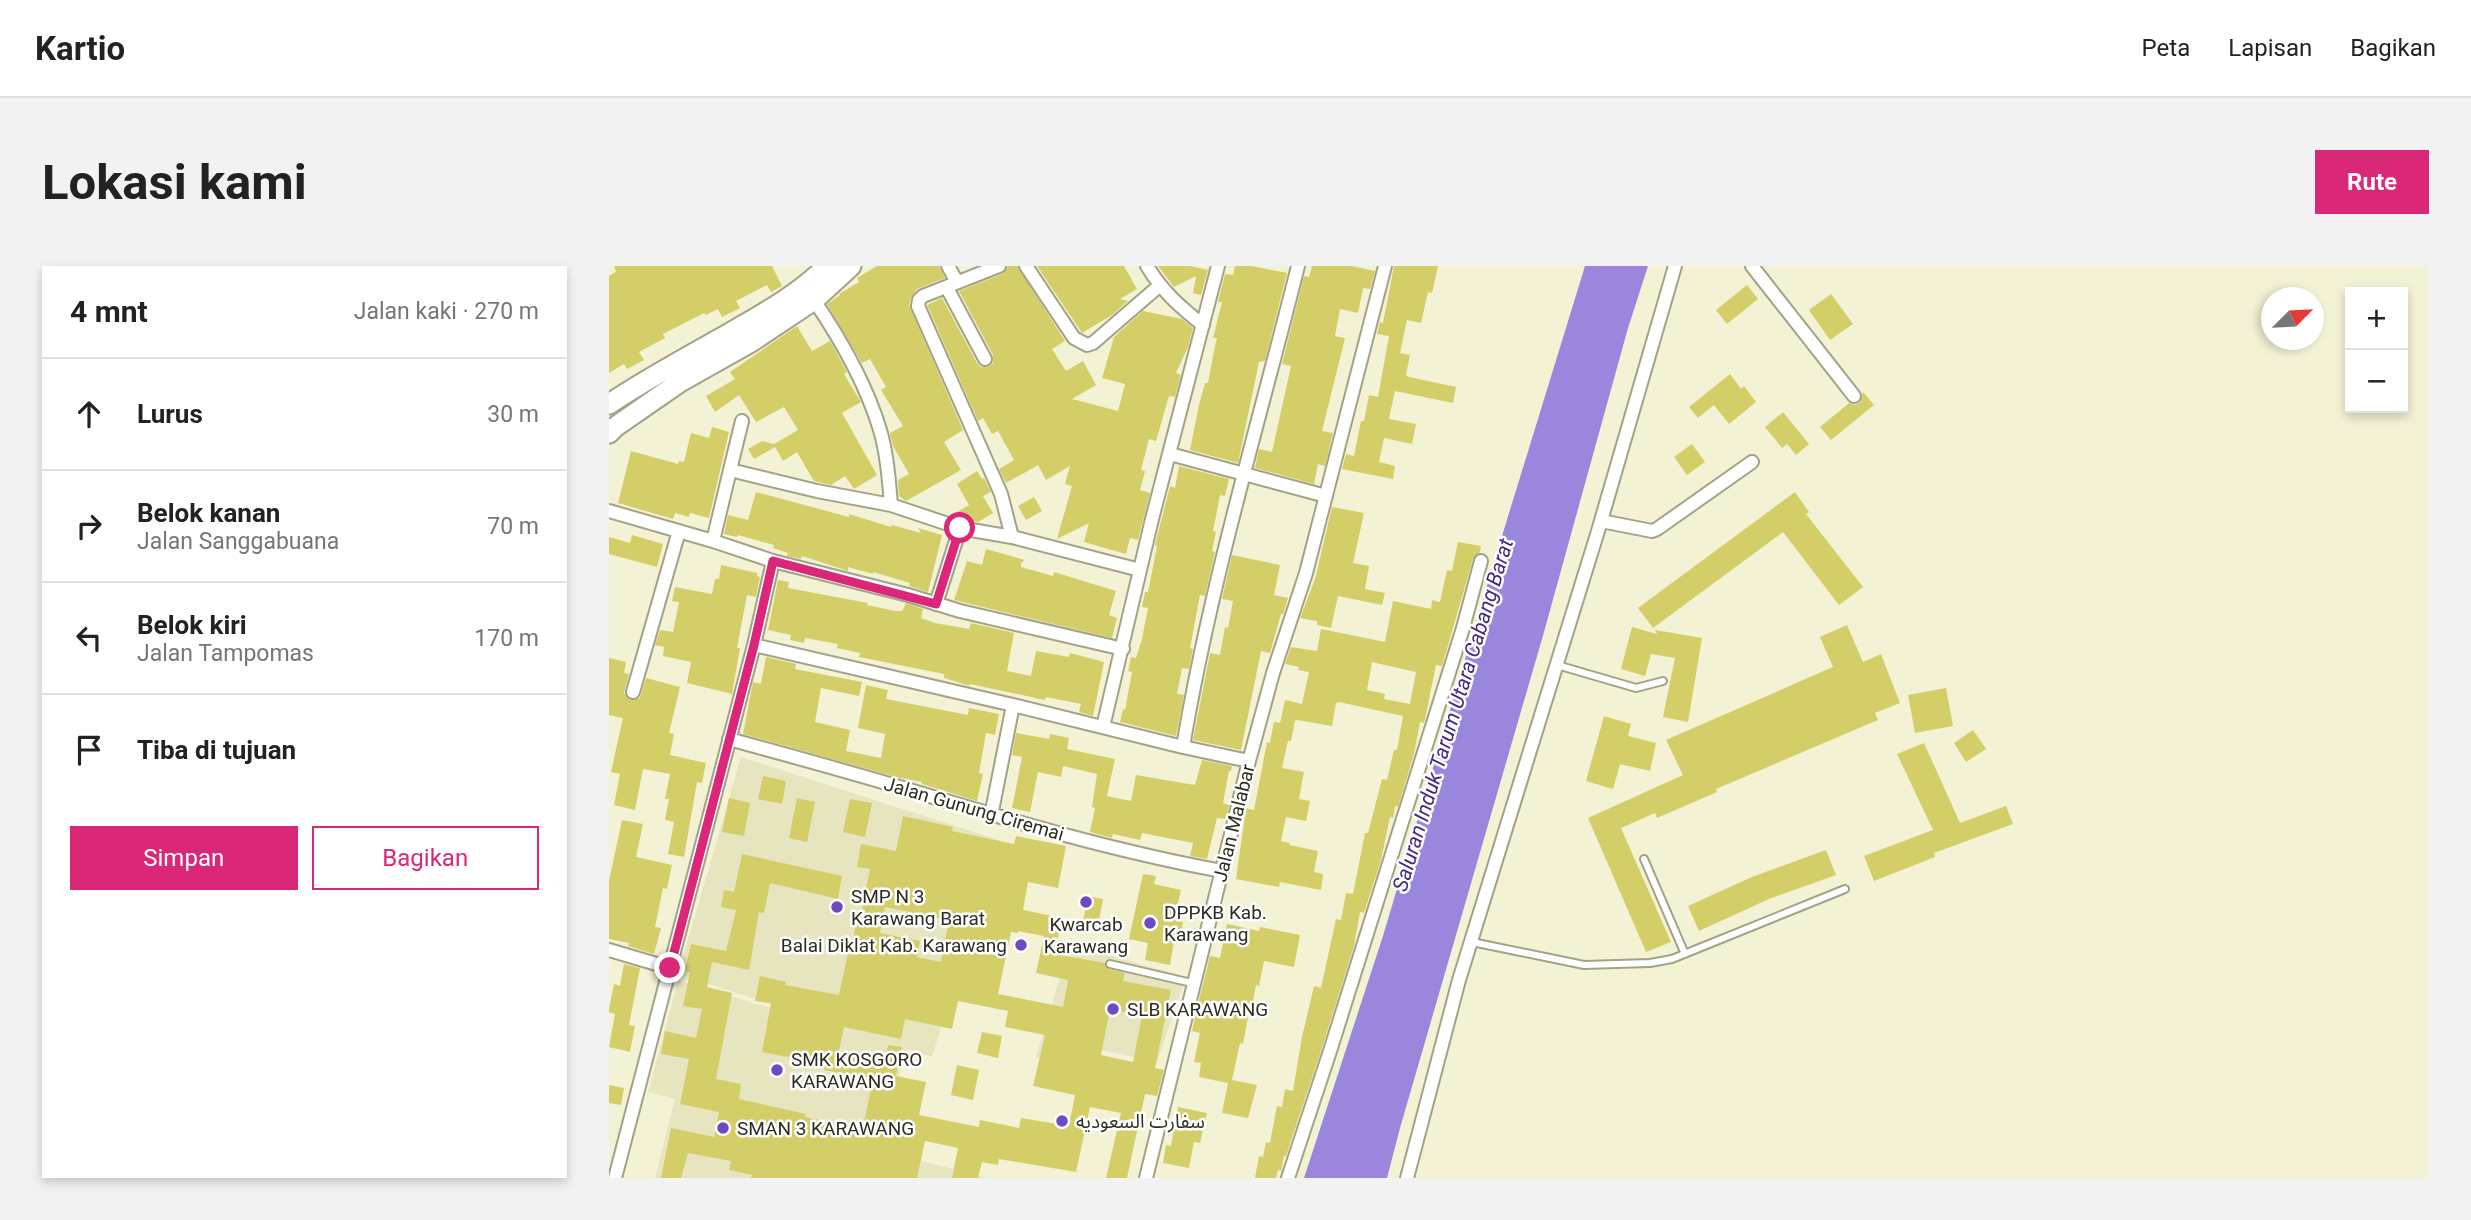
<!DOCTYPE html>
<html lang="id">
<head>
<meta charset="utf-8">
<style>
  :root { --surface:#fff; --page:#f2f2f2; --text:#222; --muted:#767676; --line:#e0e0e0; --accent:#db2777 }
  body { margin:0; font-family:Roboto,"Noto Sans Arabic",sans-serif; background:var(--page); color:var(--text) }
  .controls { position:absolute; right:21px; top:21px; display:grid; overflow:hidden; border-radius:0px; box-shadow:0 4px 10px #0003 }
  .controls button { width:63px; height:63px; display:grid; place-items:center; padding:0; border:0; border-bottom:2px solid var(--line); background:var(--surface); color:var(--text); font:35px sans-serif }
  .compass { position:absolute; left:1652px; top:21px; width:63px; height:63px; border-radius:50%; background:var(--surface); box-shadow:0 4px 10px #0003; rotate:66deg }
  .stop { position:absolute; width:21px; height:21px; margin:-16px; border:5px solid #db2777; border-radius:50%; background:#fff }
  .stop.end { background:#db2777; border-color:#fff; box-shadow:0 2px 7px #0008 }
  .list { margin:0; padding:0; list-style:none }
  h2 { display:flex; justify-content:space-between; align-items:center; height:91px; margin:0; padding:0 28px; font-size:30px }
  h2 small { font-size:23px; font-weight:400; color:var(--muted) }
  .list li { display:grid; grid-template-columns:46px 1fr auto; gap:21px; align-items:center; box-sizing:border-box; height:112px; padding:0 28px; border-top:2px solid var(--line) }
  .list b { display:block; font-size:26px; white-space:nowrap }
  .list p { margin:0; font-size:23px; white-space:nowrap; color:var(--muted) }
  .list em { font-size:23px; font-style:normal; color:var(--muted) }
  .actions { display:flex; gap:14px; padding:21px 28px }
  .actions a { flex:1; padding:16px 0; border:2px solid var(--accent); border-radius:0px; text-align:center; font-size:24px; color:var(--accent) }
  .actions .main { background:var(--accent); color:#fff }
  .icon { flex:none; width:38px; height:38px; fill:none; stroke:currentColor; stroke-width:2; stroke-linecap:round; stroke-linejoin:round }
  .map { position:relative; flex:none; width:1820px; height:912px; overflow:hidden; border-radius:0px }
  header { display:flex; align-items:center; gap:42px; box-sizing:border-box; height:98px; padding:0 35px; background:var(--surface); border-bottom:2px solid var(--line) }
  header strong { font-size:33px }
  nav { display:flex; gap:38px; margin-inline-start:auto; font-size:24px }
  .intro { display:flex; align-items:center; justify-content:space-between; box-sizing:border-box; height:168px; padding:0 42px }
  h1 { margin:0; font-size:49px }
  .button { padding:18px 32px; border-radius:0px; background:var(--accent); color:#fff; font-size:24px; font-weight:700 }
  main { display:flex; gap:42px; padding:0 42px }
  aside { flex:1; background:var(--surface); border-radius:0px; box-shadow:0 4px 10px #0003 }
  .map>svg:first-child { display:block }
</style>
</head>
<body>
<header>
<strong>Kartio</strong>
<nav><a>Peta</a><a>Lapisan</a><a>Bagikan</a></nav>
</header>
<div class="intro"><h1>Lokasi kami</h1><a class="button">Rute</a></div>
<main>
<aside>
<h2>4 mnt<small>Jalan kaki · 270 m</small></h2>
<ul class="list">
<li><svg class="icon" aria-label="ahead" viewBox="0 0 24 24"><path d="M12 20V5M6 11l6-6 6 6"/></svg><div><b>Lurus</b></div><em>30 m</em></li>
<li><svg class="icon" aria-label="right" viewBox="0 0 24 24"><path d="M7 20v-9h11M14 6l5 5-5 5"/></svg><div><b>Belok kanan</b><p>Jalan Sanggabuana</p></div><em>70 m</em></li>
<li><svg class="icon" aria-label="left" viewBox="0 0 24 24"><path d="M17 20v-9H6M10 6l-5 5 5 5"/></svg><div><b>Belok kiri</b><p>Jalan Tampomas</p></div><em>170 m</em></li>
<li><svg class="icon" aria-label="arrive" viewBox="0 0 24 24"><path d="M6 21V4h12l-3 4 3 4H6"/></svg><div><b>Tiba di tujuan</b></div></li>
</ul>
<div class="actions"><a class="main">Simpan</a><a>Bagikan</a></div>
</aside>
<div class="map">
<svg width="1820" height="912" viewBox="0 0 1820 912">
  <rect width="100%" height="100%" fill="#f3f2d4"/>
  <path fill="#e7e5c0" d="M132 491 390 574 323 791 298 783 267 884 269 912H46L66 833 39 826 69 715 259 770 69 708Z
    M461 678 577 711 548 796 455 776 444 797 427 791Z
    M282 887 379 912H277Z"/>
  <path fill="#9a86dc" d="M976 0H1039L1019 62 935 366 791 862 778 912H695L774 670 885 296Z"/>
  <path fill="#d4ce68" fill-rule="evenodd" d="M5 0H163L173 20 162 26 158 19 127 35 131 42 113 51 109 43 97 49 95 47 54 68 56 72 30 86 35 94 18 103 15 98 0 107V10L7 6Z
    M268 0H330L336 12 308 23 302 32 300 39 354 164 335 176 352 204 297 235 290 230 289 214 300 208 284 180 281 167 294 160 272 124 277 121 261 93 253 97 218 38 231 29 230 28 250 16 248 12Z
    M399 0H408L456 75 443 83 457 105 474 95 487 119 463 133 509 145 516 118 493 112 505 71 534 45 573 53 584 62 579 81 567 107 572 109 566 131 560 130 547 175 540 173 532 204 536 205 531 224 541 227 529 274 521 272 517 288 475 276 480 257 448 273 463 220 456 218 461 200 437 214 429 199 397 217 390 203 405 194 389 165 383 168 374 152 369 155 318 39 333 32 368 97 372 101H379L384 97V89L350 25 393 8Z
    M428 0H515L528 23 511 33 519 35 503 49 473 67Z
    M549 0H581L599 4 592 29 584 27 587 10 565 21Z
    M626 0H642L678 7 656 95 650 96 629 197 581 184 590 139 596 117H599L605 85 608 72H604L613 36H609L616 8 624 9Z
    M703 0H742L766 5 761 23 754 22 749 47 731 43 726 70 736 72 713 165 724 167 716 200 709 198 705 218 646 202 650 183 663 186 682 100 673 98 695 10 700 11Z
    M785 0H829L823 27 819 26 812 57 798 54 791 87 801 89 797 109 800 111 847 121 844 137 786 125 780 153 807 158 803 178 775 172 770 196 786 200 784 213 733 203 737 188 745 190 752 155H755L760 129 769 131 780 70 768 68 771 56 774 57Z
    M1138 19 1149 33 1118 58 1107 44Z
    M1222 28 1244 58 1221 74 1200 44Z
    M188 60 203 85 221 75 238 106 235 108 252 136 233 147 268 209 245 223 236 210 222 219 205 215 188 186 174 195 166 181 145 193 139 183 153 175 165 178 189 164 175 141 147 156 130 129 106 146 97 130 126 113 121 106Z
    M1121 108 1132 123 1135 120 1147 136 1120 158 1105 139 1089 152 1080 141Z
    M1254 126 1265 139 1222 174 1211 161 1240 137 1246 139 1251 136Z
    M1174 146 1200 178 1187 189 1178 178 1173 182 1156 161Z
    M103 161 120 166 100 252 81 247 80 251 66 247 64 253 9 237 22 185 69 198 70 195 75 196 82 167 100 172Z
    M1083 178 1096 196 1078 209 1065 191Z
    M570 200 620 213 616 230 611 229 604 265 607 266 603 285 606 286 596 330 591 329 581 382 584 383 580 403 573 402 568 428 575 429 567 470 511 456 514 443 516 444 523 406 519 405 522 391 527 392 533 373 539 342 533 341 536 326H539L548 280 546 279 561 220 566 222Z
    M368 205 373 213 375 212 382 226 374 230 384 247 369 256 352 253 348 246 360 239 348 218Z
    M147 226 240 251V248L282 261 283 259 312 267 309 262 333 269 319 326 300 320 301 317 264 306V308L239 301V305L193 290 192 293 178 290 179 287 164 282 165 279 129 269 128 271 115 268 119 249 139 254Z
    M1186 226 1200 246 1197 248 1254 321 1230 339 1174 266 1044 362 1029 342Z
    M425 231 433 245 417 254 409 240Z
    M723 241 755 247 744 297 760 300 756 323 776 327 773 339 729 330 722 362 708 359V355L691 352 706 313Z
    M23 269 54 278 48 301 0 288V271L21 277Z
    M849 276 872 280 871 286 864 293 833 400 827 399 816 453 815 457 811 456 805 488 789 541 786 540 784 552 781 551 772 594 755 647 751 646 745 680 714 779 677 890H675L672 905 669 904 667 912H646L650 890 654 891 657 876 661 877 668 840 673 841 676 823 684 825 693 771 705 720 712 722 727 653 732 654 737 627 744 628 756 567H759L773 513 778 514 785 484H788L794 450 730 436 727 437 723 460 688 454 686 455 682 475H679L673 502 695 506 690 533 701 535 697 555 677 551 672 575 681 577 680 579 709 585 705 606 714 608 712 624 671 616 670 621 627 613 637 542 645 544 658 476 661 477 665 456 671 457 676 434 693 438 700 406 689 404 690 401 676 398 682 381 708 385 712 363 776 376 784 335 822 343 823 334 831 336 838 304 843 305ZM763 396 807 406 801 438 775 433 776 428 758 424Z
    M377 283 416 294 412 297V301L444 310 445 306 507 325 500 349 508 352 503 372 345 334 358 295 373 299Z
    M623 289 671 299 665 329 679 332 674 348H672L661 387 652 385 632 484 584 474 601 387 611 389 616 361 619 362 624 335 613 333Z
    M112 299 148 307V310L151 311 147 331 138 329 128 382H131L123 428 78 417 82 396 54 390 55 381 46 379 51 364 64 366 70 336 63 335 66 321 103 328 106 313H110Z
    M169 314 180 316 179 322 259 337 258 339 286 345H293L297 337 314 343 312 352 326 357 360 363 362 357 405 367 398 405 422 410 427 385 460 391 461 387 495 396 484 450 470 446 472 438 437 431 436 434 361 418V420L335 412V408L250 391 251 387 228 382 229 378 196 372 195 377 181 374 182 369 159 364Z
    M1238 359 1254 396 1272 388 1291 437 1266 447 1269 454 1107 523 1108 526 1048 552 1046 547 1012 562 1062 676 1037 686 979 552 1074 509 1057 474 1224 401 1211 371Z
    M1023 361 1048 368 1046 364 1093 372 1079 456 1054 451 1066 392 1042 388 1036 410 1012 403Z
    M157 391 187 398 186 403 253 416 250 430 212 422 206 456 241 464 237 485 272 492 276 468 249 462 257 419 279 424 277 433 359 449 360 442 390 448 386 469 377 467 370 507 374 508 368 535 313 518V516L287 511 134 468 144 416 152 418Z
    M0 392 17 396 15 407 20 408 15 427 21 434 31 432 37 412 71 421 60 467 65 468 61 489 97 497 93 517 88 516 75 591 59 588 65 556 56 554 60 533H56L61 508 34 503 26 544 5 539 11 508 2 506 14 452 0 449Z
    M1337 422 1344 460 1306 467 1299 429Z
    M995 450 1022 458 1019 470 1047 477 1041 505 1011 498 1004 523 977 515Z
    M1364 464 1377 483 1357 496 1345 477Z
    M407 467 440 473 441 468 460 472 458 483 506 493 498 530 522 535 527 509 586 519 593 494 623 500 622 505H620L614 537 620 539 617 553 608 552 598 593 581 590 584 577 533 567 531 574 504 568 503 572 481 566 486 542 483 541 488 508 454 500 452 511 429 506 421 546 403 542 413 491 403 489Z
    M1315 477 1351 557 1397 540 1404 558 1325 587 1326 591 1265 615 1255 590 1324 564 1288 488Z
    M154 510 177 515 173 538 149 533Z
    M120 532 141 537 135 570 113 566Z
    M188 532 206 536 198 576 180 572Z
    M241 533 263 537 256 571 234 566Z
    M294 550 344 561 343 565 405 578 407 570 457 580 449 622 419 616 414 644 453 652 446 688 496 697 499 703 516 707 514 715 562 724 546 802 555 804 548 830 536 828 518 912H497L512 847 481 841 467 906 390 893 389 899 373 896 369 912H343L349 882 316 875 308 912H142L143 909 120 904 122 895 79 887 72 912H52L62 862 105 871 110 846 71 838 80 793 52 788 56 765 87 772 93 743 74 740 81 706 76 705 82 678 117 685 127 644 112 641 115 624 125 626 133 588 233 610 229 633 161 617 155 647 150 646 140 704 103 696 98 721 123 727 107 813 132 818 130 833 197 848 196 851 220 856V859L253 866 264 813 215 804 216 798 153 786 162 737 146 735 151 710 177 716 176 719 230 729 240 682 242 683 249 648H252L261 603 248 601 252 578 287 585ZM276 641 340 654 332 696 308 691 311 675 271 667ZM409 665 435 670 427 707 459 714 454 741 389 728 402 666 409 667ZM349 735 399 745 396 761 436 769 424 820 466 829 460 860 412 852 410 862 371 854 370 861 310 849 317 816 287 810 293 781 279 779 275 799 229 789 235 761 292 773 296 753 343 763ZM501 743 533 750 524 796 492 789Z
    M13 554 34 558 27 591 63 599 58 623 54 622 46 661 52 662 45 688 19 680 20 677 0 673V615Z
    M1217 584 1227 609 1160 633 1090 665 1079 640 1143 611Z
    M534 608 547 610 545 618 572 624 565 654 574 656 570 676 565 675 561 699 536 694 539 677 520 673Z
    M479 630 494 633 488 664 473 661Z
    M618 658 650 665 651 661 691 669 685 701 655 695 650 720 647 719 643 741H641L634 778 631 777 623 814 648 819 639 852 613 847 619 817 590 811 592 797 585 796 591 767 583 765 589 738 601 690 611 692Z
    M15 698 31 702 20 759 26 760 21 786 0 781 6 748 0 746V743L5 718 11 720Z
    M373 766 393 770 389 792 368 787Z
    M348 799 370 804 364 834 342 829Z
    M0 819 15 822 12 839 0 837Z
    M569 841 598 847 591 877 585 876 580 902 554 897 557 879 562 880Z"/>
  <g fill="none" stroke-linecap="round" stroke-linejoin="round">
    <g stroke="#a3a286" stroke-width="10">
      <path id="lane" d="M948 399 1027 422 1054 415
        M1035 593 1076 688
        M863 676 975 699 1041 697 1063 693 1236 623
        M501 698 583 717"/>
    </g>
    <g stroke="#a3a286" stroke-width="16">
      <path id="street" d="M339 0 348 16
        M390 0 314 30 310 34 309 40 392 228 403 271
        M417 0 465 72 478 79 484 77 550 20
        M538 0C553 25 571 41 594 59
        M1143 0 1245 130
        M338 22 376 93
        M205 34C232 74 257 117 271 164 278 187 280 215 282 239
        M561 188 717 230
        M121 204 133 155
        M0 245 104 275 164 295 299 329 351 345 514 383
        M992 255 1043 265 1048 263 1143 196
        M104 275 121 204 208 225 282 239 351 262 403 271 531 304
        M327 338 351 262
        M145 379 404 439 574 481 640 495
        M24 426 70 265
        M494 461 543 253 609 0
        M120 473C178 489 237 505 294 522 400 554 504 585 613 605
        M574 481C601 319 649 160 689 0
        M382 550 404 439
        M0 684 61 702
        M6 912 145 379 164 295
        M537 912 640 495 664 407 697 307 776 0
        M679 912 722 782 854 362 872 295
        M798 912 850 714 989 265 1066 0"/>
    </g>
    <g stroke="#a3a286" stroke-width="23">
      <path id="primary" d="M0 138C39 112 80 90 121 67 155 47 189 29 218 0
        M0 167 6 161 71 116 142 76 205 34 242 0"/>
    </g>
    <use href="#lane" stroke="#fff" stroke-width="6"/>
    <use href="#street" stroke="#fff" stroke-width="12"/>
    <use href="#primary" stroke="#fff" stroke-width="19"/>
  </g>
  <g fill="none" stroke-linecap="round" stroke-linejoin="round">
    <path stroke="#db2777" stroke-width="9" d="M61 702 145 379 164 295 327 338 351 262"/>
  </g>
  <g fill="#6f49c2" stroke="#fff" stroke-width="2.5">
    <circle cx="477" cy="636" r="7"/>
    <circle cx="228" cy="641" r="7"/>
    <circle cx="541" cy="657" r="7"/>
    <circle cx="412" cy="679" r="7"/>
    <circle cx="504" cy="743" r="7"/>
    <circle cx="168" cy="804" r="7"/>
    <circle cx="453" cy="855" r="7"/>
    <circle cx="114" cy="862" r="7"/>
  </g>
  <g text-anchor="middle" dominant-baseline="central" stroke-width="5" stroke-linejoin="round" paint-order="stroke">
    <g font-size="19" fill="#2d2d21" stroke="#fff">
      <text transform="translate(365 543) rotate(16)">Jalan Gunung Ciremai</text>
      <text transform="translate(625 557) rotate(-76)">Jalan Malabar</text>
    </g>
    <g font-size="19" fill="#2d2d21" stroke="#fff" text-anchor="start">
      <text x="242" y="630">SMP N 3<tspan x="242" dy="22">Karawang Barat</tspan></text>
      <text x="555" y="646">DPPKB Kab.<tspan x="555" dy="22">Karawang</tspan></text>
      <text x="477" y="658" text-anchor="middle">Kwarcab<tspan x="477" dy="22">Karawang</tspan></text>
      <text x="398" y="679" text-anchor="end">Balai Diklat Kab. Karawang</text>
      <text x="518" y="743">SLB KARAWANG</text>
      <text x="182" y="793">SMK KOSGORO<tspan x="182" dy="22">KARAWANG</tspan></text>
      <text x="467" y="855">سفارت السعوديه</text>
      <text x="128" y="862">SMAN 3 KARAWANG</text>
    </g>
    <g font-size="21" font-style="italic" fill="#482588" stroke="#fff">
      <text transform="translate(844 449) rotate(-73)">Saluran Induk Tarum Utara Cabang Barat</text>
    </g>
  </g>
</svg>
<div class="controls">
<button>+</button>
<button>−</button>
</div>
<svg class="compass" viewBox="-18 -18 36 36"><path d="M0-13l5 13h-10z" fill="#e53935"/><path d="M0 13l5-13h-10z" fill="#767676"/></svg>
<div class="stop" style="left:351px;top:262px"></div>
<div class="stop end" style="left:61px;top:702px"></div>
</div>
</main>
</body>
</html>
